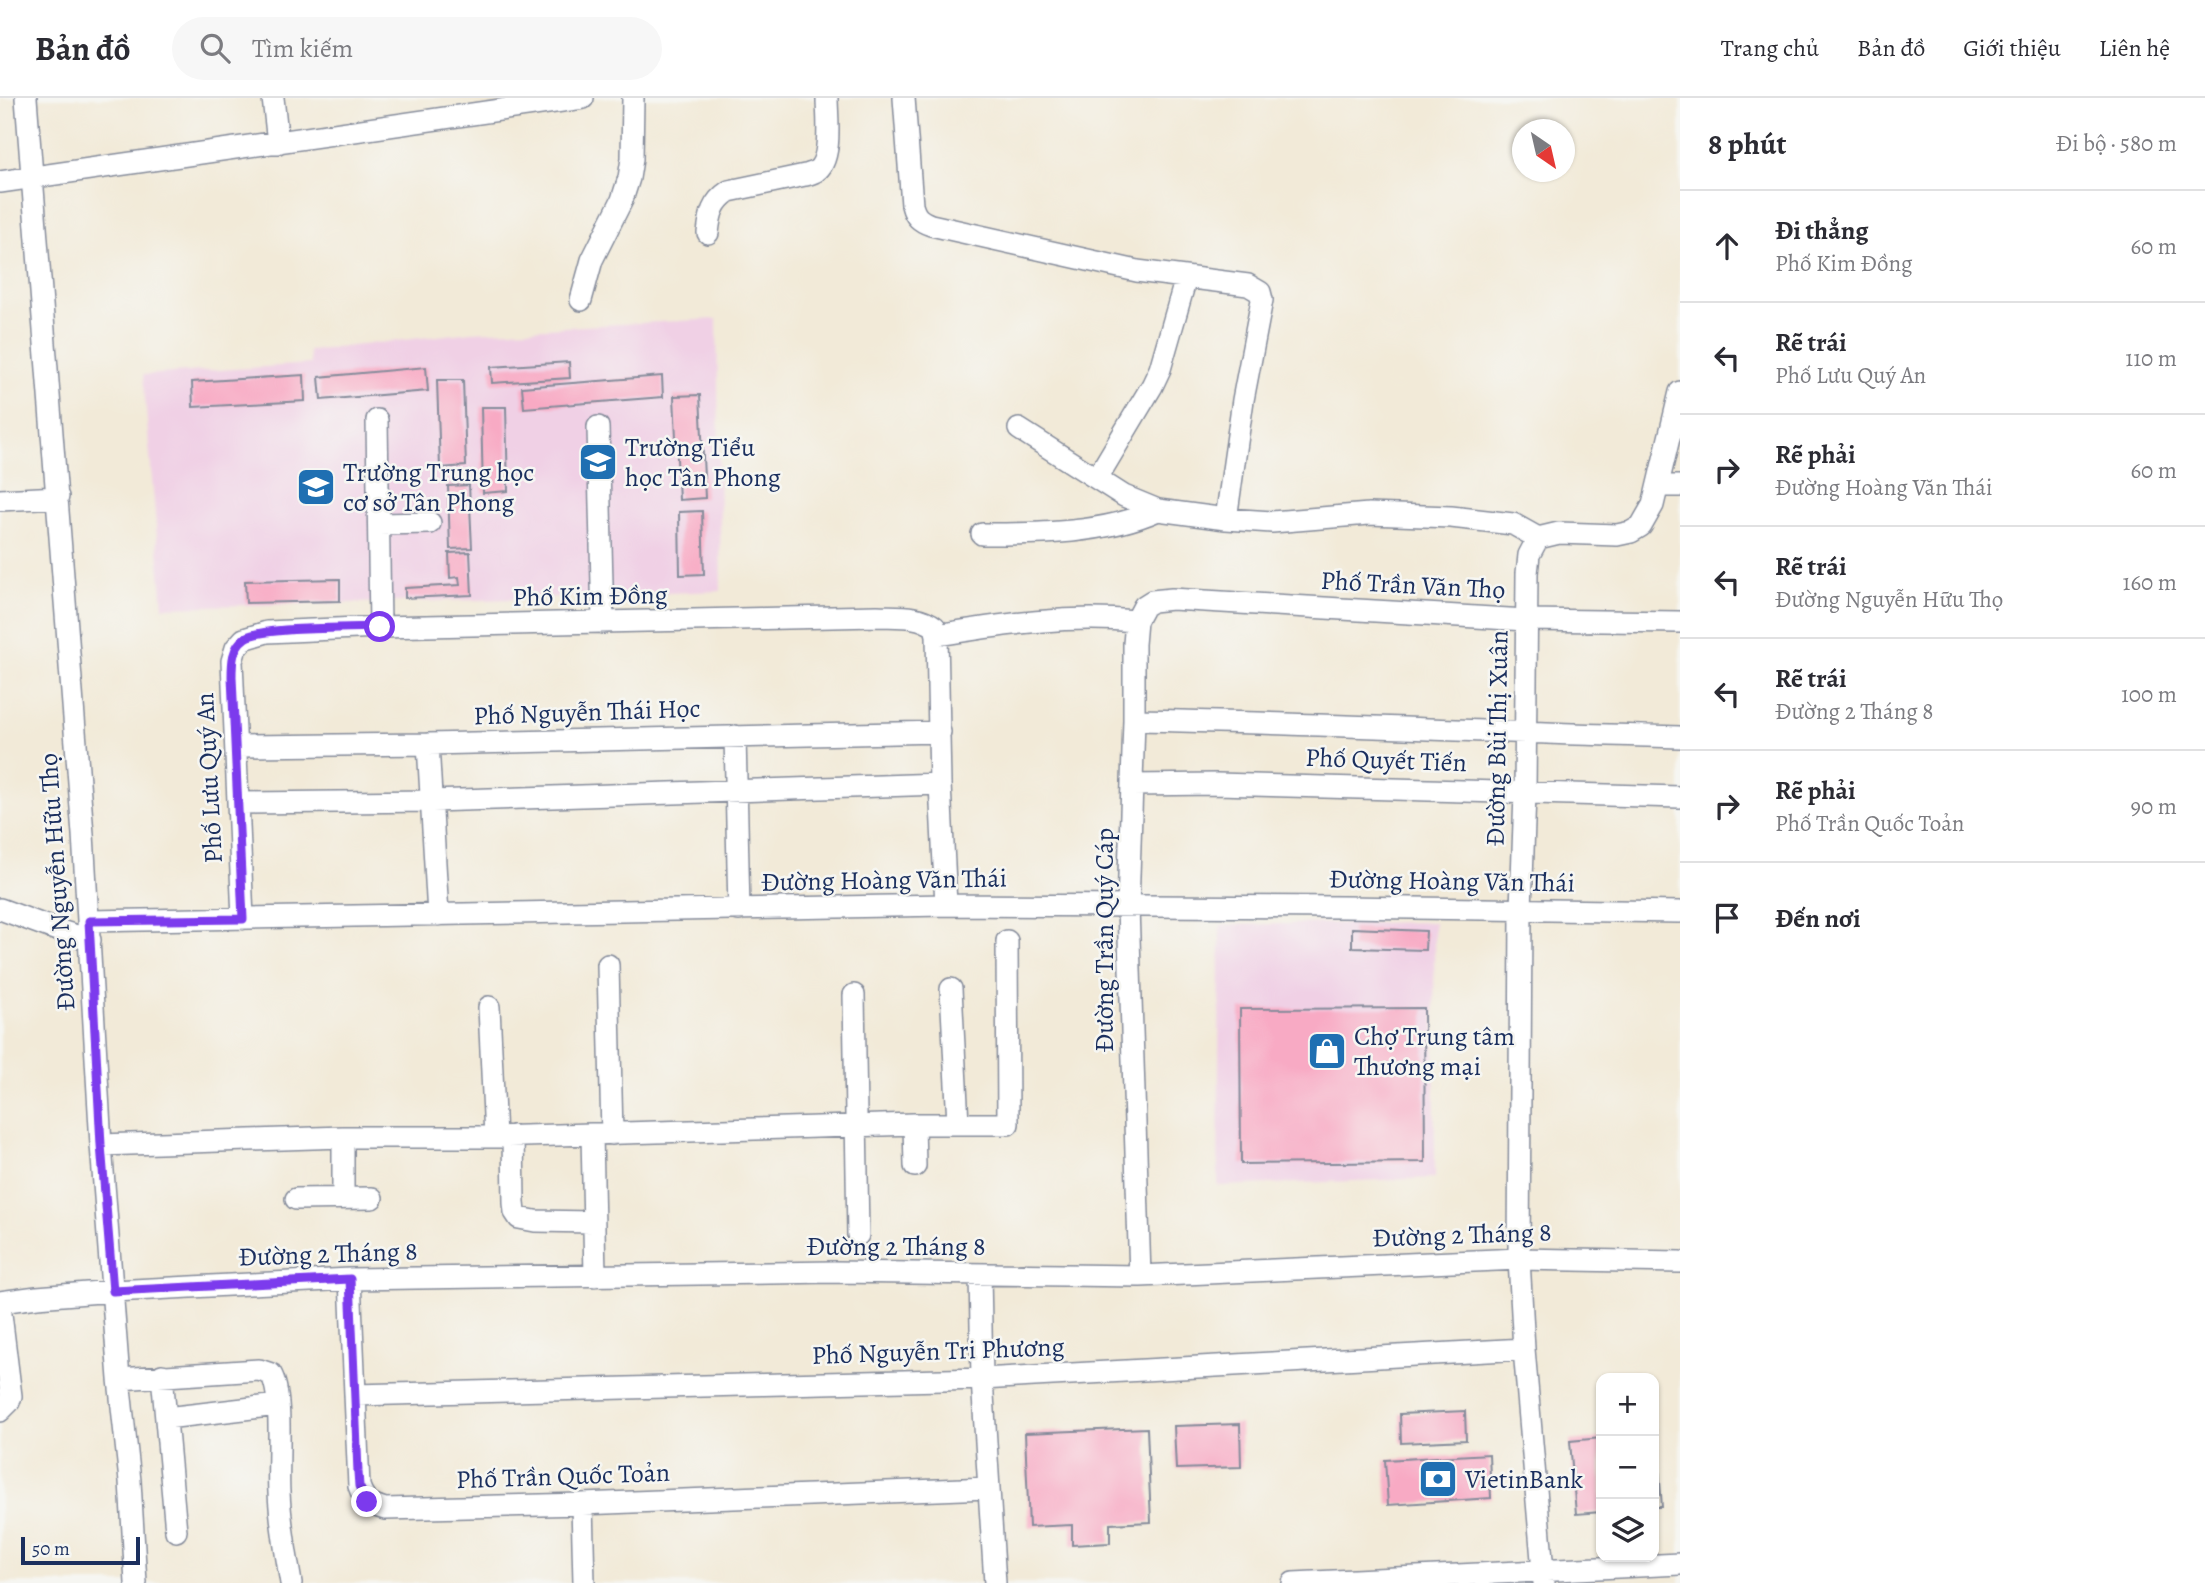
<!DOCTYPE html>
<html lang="vi">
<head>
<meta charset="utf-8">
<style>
  :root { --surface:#fff; --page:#f7f7f7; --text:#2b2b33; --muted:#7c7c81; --line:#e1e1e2 }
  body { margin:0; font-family:Alegreya,serif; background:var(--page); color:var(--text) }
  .controls { position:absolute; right:21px; bottom:21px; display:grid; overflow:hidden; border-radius:14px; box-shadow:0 2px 5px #0004 }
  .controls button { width:63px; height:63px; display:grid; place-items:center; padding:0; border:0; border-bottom:2px solid var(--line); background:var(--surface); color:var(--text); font:35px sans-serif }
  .compass { position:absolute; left:1512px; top:21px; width:63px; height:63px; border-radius:50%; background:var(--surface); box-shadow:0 2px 5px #0004; rotate:146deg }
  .scale { position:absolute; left:21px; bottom:18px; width:119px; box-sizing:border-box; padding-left:7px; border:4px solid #1b2f5e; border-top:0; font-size:19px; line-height:24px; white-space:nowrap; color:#1b2f5e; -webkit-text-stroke:5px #f6f6f2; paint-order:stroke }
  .stop { position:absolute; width:21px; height:21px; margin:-16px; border:5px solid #7c3aed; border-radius:50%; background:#fff }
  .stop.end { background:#7c3aed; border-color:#fff; box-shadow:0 2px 7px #0008 }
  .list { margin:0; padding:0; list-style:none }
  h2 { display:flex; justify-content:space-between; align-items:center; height:91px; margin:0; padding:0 28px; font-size:30px }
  h2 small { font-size:23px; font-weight:400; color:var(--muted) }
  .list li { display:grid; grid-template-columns:46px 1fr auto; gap:21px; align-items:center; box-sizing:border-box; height:112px; padding:0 28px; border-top:2px solid var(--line) }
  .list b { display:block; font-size:26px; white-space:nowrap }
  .list p { margin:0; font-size:23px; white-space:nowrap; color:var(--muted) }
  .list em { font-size:23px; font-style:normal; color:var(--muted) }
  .icon { flex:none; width:38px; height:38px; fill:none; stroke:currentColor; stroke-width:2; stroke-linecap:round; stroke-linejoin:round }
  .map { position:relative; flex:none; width:1680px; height:1485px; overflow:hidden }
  header { display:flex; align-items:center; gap:42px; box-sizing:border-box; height:98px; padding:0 35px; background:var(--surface); border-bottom:2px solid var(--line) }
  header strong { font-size:33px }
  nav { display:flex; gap:38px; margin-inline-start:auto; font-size:24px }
  .search { width:490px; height:63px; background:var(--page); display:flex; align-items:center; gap:18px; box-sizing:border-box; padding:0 24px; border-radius:38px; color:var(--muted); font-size:26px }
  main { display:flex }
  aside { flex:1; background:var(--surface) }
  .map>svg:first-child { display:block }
</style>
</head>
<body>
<header>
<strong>Bản đồ</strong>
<div class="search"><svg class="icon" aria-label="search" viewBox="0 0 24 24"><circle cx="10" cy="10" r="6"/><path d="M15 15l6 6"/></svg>Tìm kiếm</div>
<nav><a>Trang chủ</a><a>Bản đồ</a><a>Giới thiệu</a><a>Liên hệ</a></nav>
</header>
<main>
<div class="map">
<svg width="1680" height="1485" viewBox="0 0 1680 1485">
  <rect width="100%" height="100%" fill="#f6f6f2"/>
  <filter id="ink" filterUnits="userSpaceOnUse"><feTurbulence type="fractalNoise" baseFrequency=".0143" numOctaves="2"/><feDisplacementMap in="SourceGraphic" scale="14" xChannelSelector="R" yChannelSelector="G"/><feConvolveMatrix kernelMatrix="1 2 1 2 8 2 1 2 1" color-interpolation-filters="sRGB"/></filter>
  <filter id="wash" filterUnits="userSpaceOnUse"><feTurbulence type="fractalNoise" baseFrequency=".00686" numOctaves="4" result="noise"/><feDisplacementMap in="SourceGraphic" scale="28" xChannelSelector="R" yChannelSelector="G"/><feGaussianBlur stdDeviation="1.57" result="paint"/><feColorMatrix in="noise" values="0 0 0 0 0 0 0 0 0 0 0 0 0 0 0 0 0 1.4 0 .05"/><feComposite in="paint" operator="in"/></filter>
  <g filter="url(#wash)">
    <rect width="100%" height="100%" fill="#f2ead8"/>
    <path fill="#f0d0e5" d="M717 221 721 493 484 502 163 509 143 277 310 266 309 253 472 234Z
      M1434 824 1435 1080 1218 1088 1220 827Z"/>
    <g id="blocks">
      <path fill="#f8aac4" d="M569 264 570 280 492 285 491 269Z
        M426 269 428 293 321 302 319 279Z
        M304 277 305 303 193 309 192 284Z
        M662 278 663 299 524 310 522 289Z
        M437 282H463L466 368 440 370Z
        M700 297 705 400 679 402 674 298Z
        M481 309H506L508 393 483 395Z
        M469 387 472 450 450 451 448 388Z
        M702 413 704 476 680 477 679 414Z
        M470 454 472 497 405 500V490L460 487 459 479 450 480 449 455Z
        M340 481V503L246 505 245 483Z
        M1352 830 1426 833 1425 852 1352 850Z
        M1424 910 1425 1064 1241 1066 1240 911Z
        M1465 1313 1466 1342 1401 1345 1400 1316Z
        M1240 1326 1241 1369 1176 1371 1174 1328Z
        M1147 1330 1151 1424 1110 1426V1445L1072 1447V1427L1029 1429 1025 1335Z
        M1654 1331H1656L1662 1409H1654Z
        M1601 1340V1414L1576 1416 1570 1343Z
        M1489 1356 1491 1400 1388 1407 1385 1362Z"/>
    </g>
  </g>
  <g filter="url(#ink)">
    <use href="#blocks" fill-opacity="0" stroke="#868c9b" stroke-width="2"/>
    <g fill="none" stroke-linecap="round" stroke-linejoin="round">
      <g stroke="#868c9b" stroke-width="24">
        <path id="minor" d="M26 0 83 736 101 1047 119 1281 130 1383 136 1485
          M273 0 278 45
          M904 0 912 107C915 119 920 123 931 127L1137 173 1248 187 1260 194 1262 202 1243 302 1226 421
          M0 84 583 0
          M708 135C710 117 712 104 729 93L805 77C807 77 815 74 816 73 833 62 827 18 827 0
          M581 202 592 162 622 102 629 80 632 61 633 0
          M377 322 380 529
          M598 329 603 525
          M1019 331 1124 398 1158 412 1226 421 1272 424 1369 416 1451 419 1513 426 1538 440
          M1097 380 1152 288 1160 271 1186 180
          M1658 388H1680
          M0 402 58 399
          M379 426 430 425
          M982 436C1041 436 1104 436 1158 412
          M1538 440 1529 457 1527 475 1525 695 1521 811 1519 1161 1524 1251 1544 1485
          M1538 440 1559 435 1617 437 1631 434 1641 428 1653 407 1680 294
          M937 537C1004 526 1068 517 1136 523
          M1134 622C1316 625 1498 635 1680 639
          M735 638 739 812
          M428 646 438 817
          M236 648 428 646 940 634
          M1132 687 1217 686 1680 699
          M238 705 432 703 940 686
          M0 811 57 832 90 842
          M243 821 232 563 236 550 244 541 267 534 380 529 877 518C896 519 919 516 935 529L937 537 940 686 946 807
          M89 823 946 807 1343 809 1680 814
          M608 867 612 1036
          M951 891 958 1025
          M854 897 858 1137
          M489 909 495 1039
          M914 1026 915 1068
          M592 1036 595 1178
          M513 1038 514 1105 515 1114 519 1120 535 1123 593 1124
          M101 1047 343 1039H495L914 1026H1008L1007 843
          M343 1100V1039
          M296 1101 372 1100
          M980 1176 982 1281 995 1485
          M1140 1178 1128 809 1134 622V546L1136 523 1144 508 1152 503 1172 501 1526 522 1680 524
          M350 1181 359 1388C364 1403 371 1407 385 1411L582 1406 988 1390
          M0 1204 37 1199 113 1193 350 1181 834 1174 1140 1178 1519 1161 1680 1164
          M0 1208 11 1298 9 1304 0 1313
          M162 1277 176 1433
          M119 1281 259 1272 271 1276C284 1298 277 1366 279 1394 280 1424 286 1455 291 1485
          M355 1297 982 1281 1524 1251
          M166 1320 278 1307
          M582 1406 584 1485
          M1293 1485 1680 1466"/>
      </g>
      <use href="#minor" stroke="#fff" stroke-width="21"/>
    </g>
  </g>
  <g fill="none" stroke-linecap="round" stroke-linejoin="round" filter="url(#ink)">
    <path stroke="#7c3aed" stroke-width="9" d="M367 1404 359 1388 358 1374 350 1181 113 1193 101 1047 89 823 243 821 232 579C232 565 232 549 245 540 262 529 355 530 380 529"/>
  </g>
  <defs>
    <g id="school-square" transform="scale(2.0125)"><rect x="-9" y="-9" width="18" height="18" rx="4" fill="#1f6fb2" stroke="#f6f6f2"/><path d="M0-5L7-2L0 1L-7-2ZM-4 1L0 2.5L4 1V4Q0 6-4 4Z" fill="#fff"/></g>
    <g id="shop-square" transform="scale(2.0125)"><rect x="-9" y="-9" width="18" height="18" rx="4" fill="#1f6fb2" stroke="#f6f6f2"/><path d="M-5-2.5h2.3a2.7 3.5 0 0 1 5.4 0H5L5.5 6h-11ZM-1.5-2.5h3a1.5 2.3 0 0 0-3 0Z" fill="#fff"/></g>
    <g id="bank-square" transform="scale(2.0125)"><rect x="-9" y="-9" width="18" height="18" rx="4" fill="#1f6fb2" stroke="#f6f6f2"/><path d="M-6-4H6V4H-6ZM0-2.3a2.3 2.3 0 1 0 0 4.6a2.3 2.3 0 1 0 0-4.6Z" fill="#fff"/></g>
  </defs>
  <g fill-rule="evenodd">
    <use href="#school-square" x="598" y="364"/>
    <use href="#school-square" x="316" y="389"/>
    <use href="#shop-square" x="1327" y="953"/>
    <use href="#bank-square" x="1438" y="1381"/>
  </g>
  <g text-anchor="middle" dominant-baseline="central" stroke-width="5" stroke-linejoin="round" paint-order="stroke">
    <g font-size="26" fill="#1b2f5e" stroke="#f6f6f2" text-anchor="start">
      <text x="625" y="349">Trường Tiểu<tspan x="625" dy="30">học Tân Phong</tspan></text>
      <text x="343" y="374">Trường Trung học<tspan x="343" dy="30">cơ sở Tân Phong</tspan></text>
      <text x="1354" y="938">Chợ Trung tâm<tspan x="1354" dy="30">Thương mại</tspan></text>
      <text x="1465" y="1381">VietinBank</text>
    </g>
    <g font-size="26" fill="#1b2f5e" stroke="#f6f6f2">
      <text transform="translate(1413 487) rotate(3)">Phố Trần Văn Thọ</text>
      <text transform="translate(590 498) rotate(-1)">Phố Kim Đồng</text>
      <text transform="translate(587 614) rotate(-2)">Phố Nguyễn Thái Học</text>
      <text transform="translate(1497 640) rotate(-89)">Đường Bùi Thị Xuân</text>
      <text transform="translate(1386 662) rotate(2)">Phố Quyết Tiến</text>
      <text transform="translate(209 680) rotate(-93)">Phố Lưu Quý An</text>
      <text transform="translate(884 782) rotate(-1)">Đường Hoàng Văn Thái</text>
      <text transform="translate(1452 783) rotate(1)">Đường Hoàng Văn Thái</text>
      <text transform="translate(57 784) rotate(-94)">Đường Nguyễn Hữu Thọ</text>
      <text transform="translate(1104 842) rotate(-90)">Đường Trần Quý Cáp</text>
      <text transform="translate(1462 1137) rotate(-2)">Đường 2 Tháng 8</text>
      <text x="896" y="1148">Đường 2 Tháng 8</text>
      <text transform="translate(328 1156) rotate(-2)">Đường 2 Tháng 8</text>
      <text transform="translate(938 1253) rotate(-2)">Phố Nguyễn Tri Phương</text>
      <text transform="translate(563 1378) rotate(-2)">Phố Trần Quốc Toản</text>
    </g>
  </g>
</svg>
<div class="controls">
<button>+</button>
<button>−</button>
<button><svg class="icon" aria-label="layers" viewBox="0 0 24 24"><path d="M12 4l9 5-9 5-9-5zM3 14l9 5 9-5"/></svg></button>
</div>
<svg class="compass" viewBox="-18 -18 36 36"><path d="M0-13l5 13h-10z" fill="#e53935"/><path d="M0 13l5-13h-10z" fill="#7c7c81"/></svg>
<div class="scale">50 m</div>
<div class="stop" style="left:380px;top:529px"></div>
<div class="stop end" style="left:367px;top:1404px"></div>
</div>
<aside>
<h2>8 phút<small>Đi bộ · 580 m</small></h2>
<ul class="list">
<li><svg class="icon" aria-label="ahead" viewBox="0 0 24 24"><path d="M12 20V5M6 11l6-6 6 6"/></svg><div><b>Đi thẳng</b><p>Phố Kim Đồng</p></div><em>60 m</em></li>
<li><svg class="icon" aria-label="left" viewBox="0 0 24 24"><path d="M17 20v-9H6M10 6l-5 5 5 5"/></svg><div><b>Rẽ trái</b><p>Phố Lưu Quý An</p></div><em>110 m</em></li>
<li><svg class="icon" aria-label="right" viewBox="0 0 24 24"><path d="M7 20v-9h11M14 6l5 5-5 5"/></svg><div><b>Rẽ phải</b><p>Đường Hoàng Văn Thái</p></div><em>60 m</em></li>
<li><svg class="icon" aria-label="left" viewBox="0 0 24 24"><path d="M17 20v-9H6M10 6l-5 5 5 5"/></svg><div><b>Rẽ trái</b><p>Đường Nguyễn Hữu Thọ</p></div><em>160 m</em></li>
<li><svg class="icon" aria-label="left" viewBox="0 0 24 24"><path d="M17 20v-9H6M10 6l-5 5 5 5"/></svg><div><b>Rẽ trái</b><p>Đường 2 Tháng 8</p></div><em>100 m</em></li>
<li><svg class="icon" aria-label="right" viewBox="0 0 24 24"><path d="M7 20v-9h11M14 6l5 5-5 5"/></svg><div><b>Rẽ phải</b><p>Phố Trần Quốc Toản</p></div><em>90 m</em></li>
<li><svg class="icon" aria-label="arrive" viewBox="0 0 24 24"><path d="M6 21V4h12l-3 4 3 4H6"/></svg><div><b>Đến nơi</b></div></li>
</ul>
</aside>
</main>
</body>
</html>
